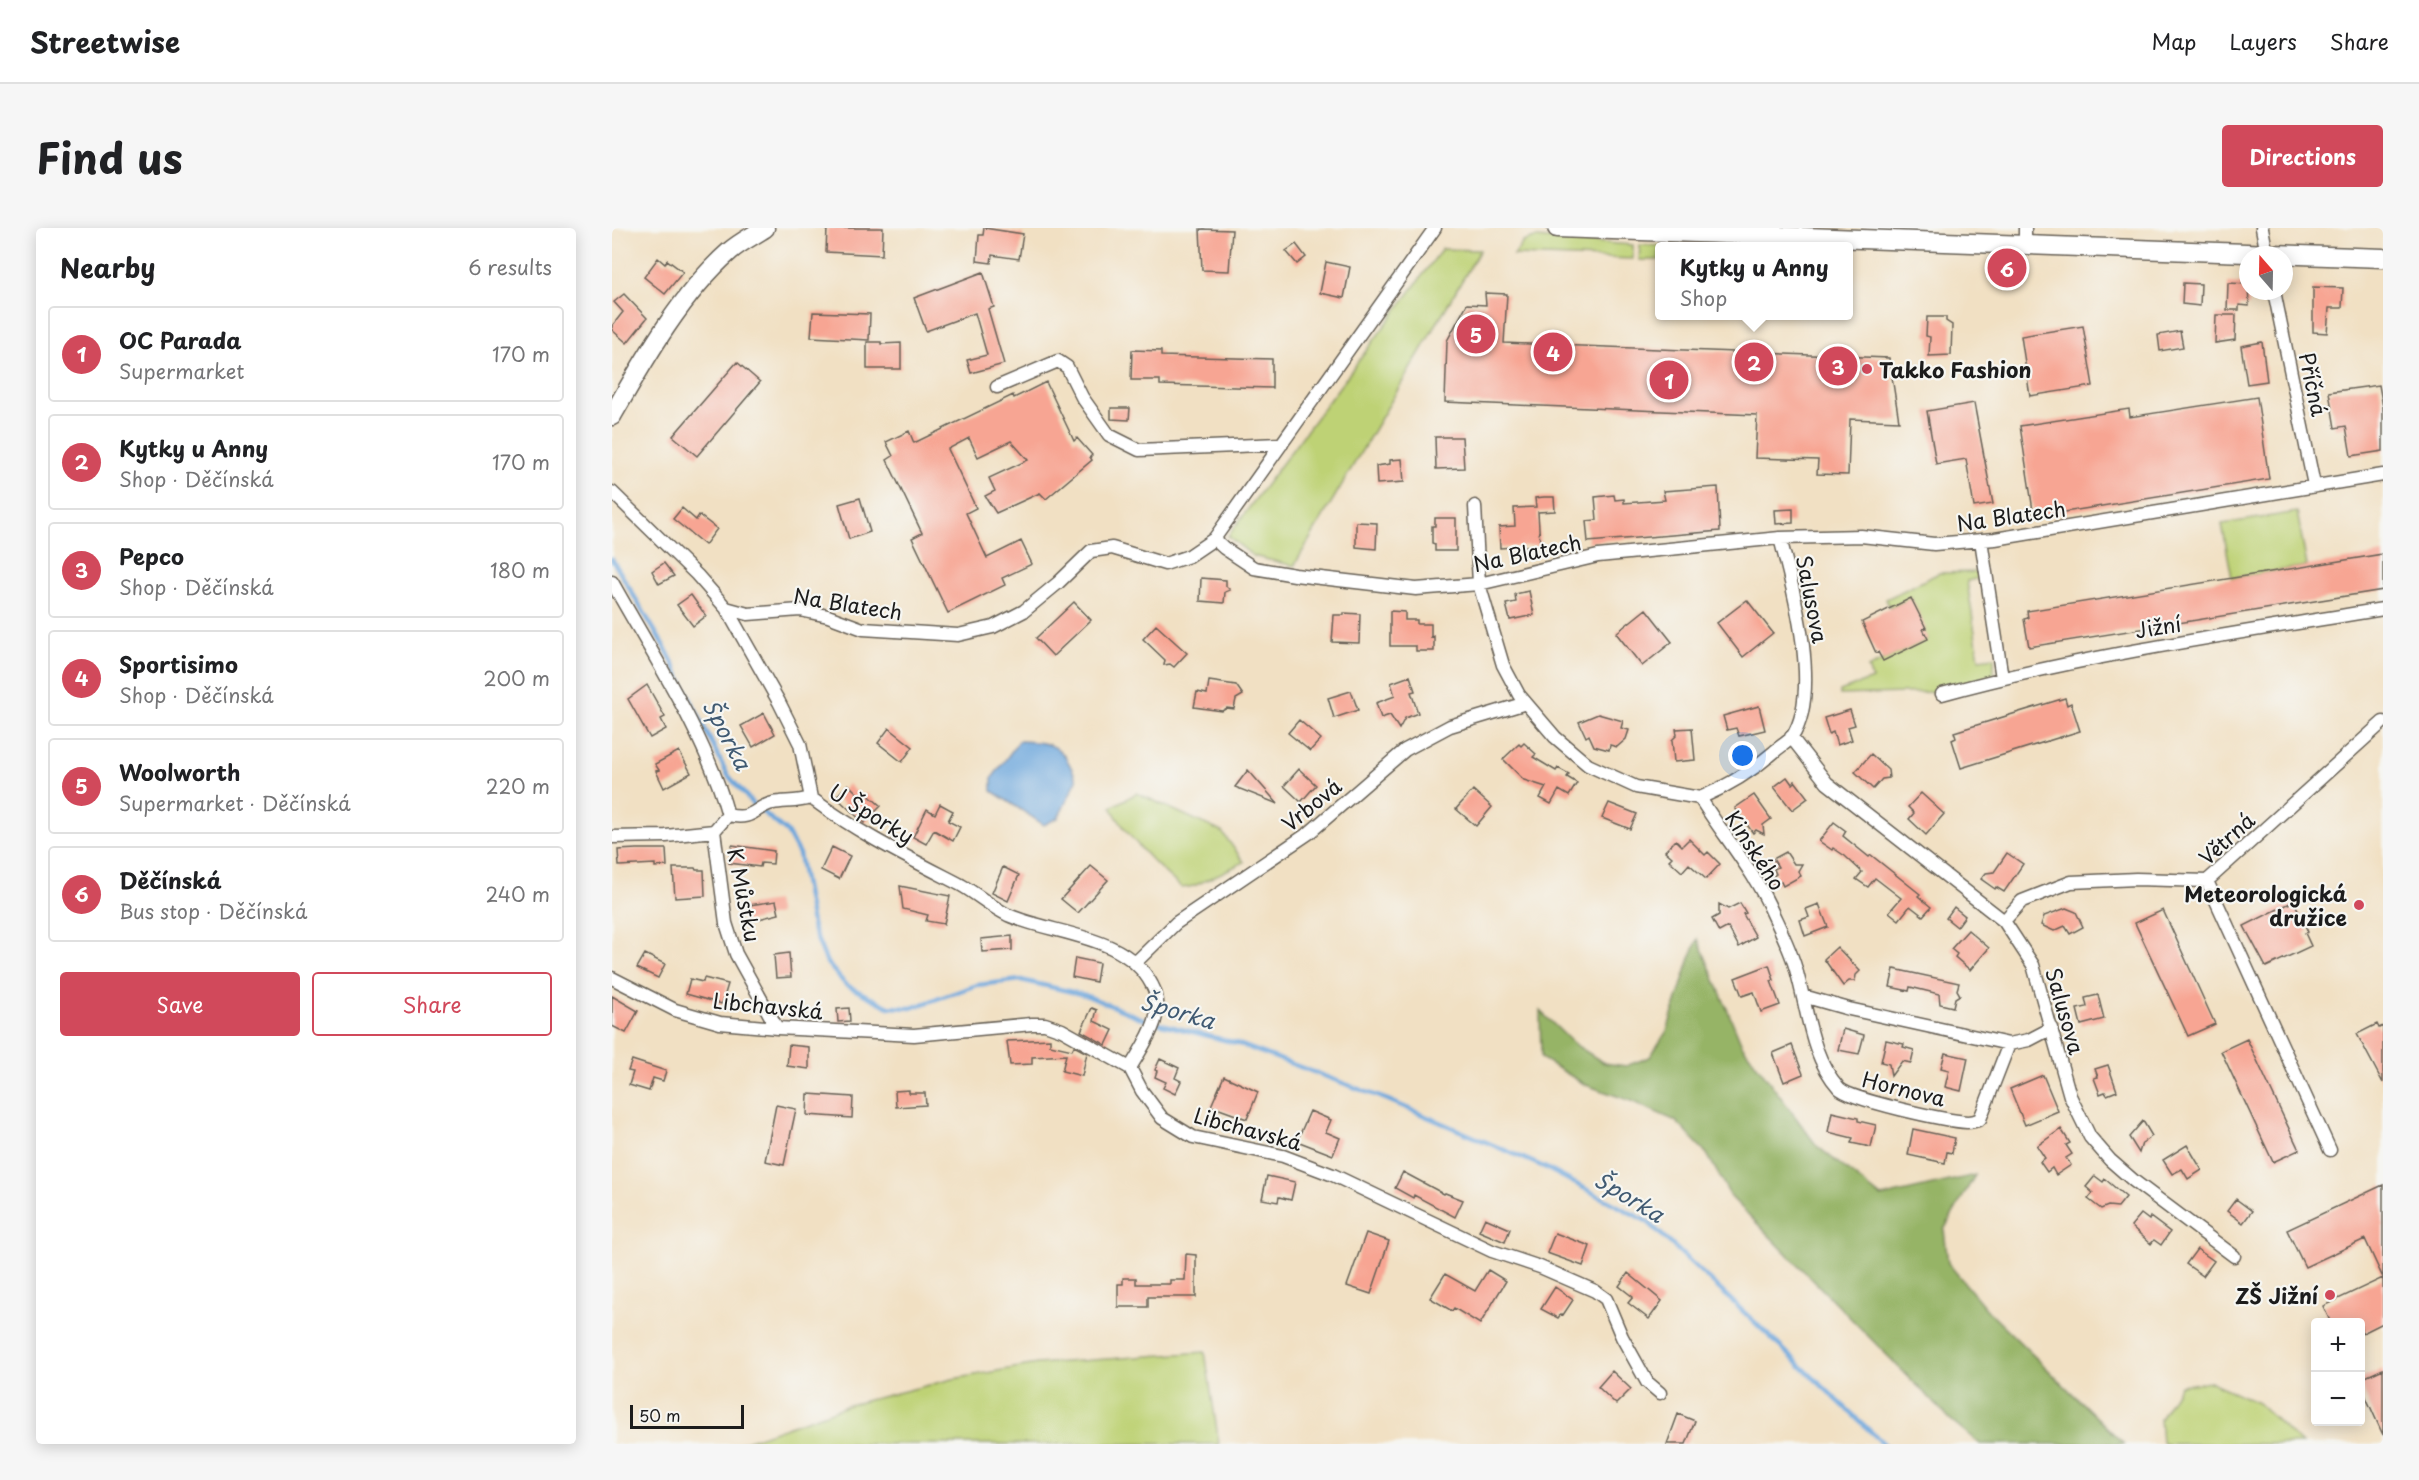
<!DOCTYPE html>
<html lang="en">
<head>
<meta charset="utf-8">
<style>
  :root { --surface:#fff; --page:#f6f6f6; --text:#202124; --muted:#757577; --line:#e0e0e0; --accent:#d1495b }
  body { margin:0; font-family:"Playpen Sans",sans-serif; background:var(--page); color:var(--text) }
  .controls { position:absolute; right:18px; bottom:18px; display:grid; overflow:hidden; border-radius:6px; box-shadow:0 3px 15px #0003 }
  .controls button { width:54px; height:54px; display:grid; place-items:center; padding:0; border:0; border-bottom:2px solid var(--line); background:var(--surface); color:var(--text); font:30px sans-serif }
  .compass { position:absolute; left:1627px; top:18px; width:54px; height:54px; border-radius:50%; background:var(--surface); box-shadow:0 3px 15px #0003; rotate:340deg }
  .scale { position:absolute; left:18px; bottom:15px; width:114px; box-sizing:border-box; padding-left:6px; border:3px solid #1c1c1c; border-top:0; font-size:16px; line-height:21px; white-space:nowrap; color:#1c1c1c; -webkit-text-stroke:4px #f6f6f2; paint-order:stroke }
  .you { position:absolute; left:1131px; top:528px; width:21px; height:21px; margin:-15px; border:4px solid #fff; border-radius:50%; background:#1a73e8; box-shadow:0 0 0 9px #1a73e833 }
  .badge { display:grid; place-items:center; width:39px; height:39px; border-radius:50%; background:var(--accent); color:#fff; font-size:20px; font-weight:700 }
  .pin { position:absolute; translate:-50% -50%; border:3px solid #fff; box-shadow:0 2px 6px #0006 }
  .popup { position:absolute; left:1043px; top:14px; width:198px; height:78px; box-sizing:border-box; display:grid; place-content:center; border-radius:6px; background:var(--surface); filter:drop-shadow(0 2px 4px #0005); font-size:20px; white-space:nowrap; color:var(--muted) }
  .popup b { font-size:22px; color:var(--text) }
  .popup::after { content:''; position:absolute; left:50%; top:100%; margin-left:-12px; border:12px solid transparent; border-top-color:var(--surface) }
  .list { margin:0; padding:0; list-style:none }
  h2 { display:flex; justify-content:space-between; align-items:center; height:78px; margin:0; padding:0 24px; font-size:26px }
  h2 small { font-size:20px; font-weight:400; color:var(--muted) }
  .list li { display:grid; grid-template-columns:39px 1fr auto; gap:18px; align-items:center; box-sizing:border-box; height:96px; margin:0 12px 12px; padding:0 12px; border:2px solid var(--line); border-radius:6px }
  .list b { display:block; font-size:22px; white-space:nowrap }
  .list p { margin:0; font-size:20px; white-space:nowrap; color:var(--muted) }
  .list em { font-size:20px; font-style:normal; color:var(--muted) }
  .actions { display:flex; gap:12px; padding:18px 24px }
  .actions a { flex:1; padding:14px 0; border:2px solid var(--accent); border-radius:6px; text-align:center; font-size:21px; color:var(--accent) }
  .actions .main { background:var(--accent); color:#fff }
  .map { position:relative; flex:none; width:1771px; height:1216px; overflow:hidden; border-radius:6px }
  header { display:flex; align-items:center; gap:36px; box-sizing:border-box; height:84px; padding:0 30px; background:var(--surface); border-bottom:2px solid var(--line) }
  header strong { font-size:28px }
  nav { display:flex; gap:33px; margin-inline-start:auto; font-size:21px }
  .intro { display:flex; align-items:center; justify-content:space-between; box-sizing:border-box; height:144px; padding:0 36px }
  h1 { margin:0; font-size:42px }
  .button { padding:15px 27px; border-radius:6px; background:var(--accent); color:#fff; font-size:21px; font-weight:700 }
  main { display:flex; gap:36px; padding:0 36px }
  aside { flex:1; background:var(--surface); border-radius:6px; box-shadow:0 3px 15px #0003 }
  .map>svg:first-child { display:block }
</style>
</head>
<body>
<header>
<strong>Streetwise</strong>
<nav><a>Map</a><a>Layers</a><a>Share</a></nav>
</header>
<div class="intro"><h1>Find us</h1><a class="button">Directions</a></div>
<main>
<aside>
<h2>Nearby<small>6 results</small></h2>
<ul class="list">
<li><span class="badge">1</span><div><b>OC Parada</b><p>Supermarket</p></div><em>170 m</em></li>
<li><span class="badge">2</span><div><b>Kytky u Anny</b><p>Shop · Děčínská</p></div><em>170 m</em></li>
<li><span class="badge">3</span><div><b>Pepco</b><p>Shop · Děčínská</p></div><em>180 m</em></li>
<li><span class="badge">4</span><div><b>Sportisimo</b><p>Shop · Děčínská</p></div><em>200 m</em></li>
<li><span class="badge">5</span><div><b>Woolworth</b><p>Supermarket · Děčínská</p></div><em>220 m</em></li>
<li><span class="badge">6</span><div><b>Děčínská</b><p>Bus stop · Děčínská</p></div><em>240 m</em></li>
</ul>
<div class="actions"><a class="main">Save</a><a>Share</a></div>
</aside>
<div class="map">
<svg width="1771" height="1216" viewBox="0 0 1771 1216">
  <rect width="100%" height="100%" fill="#f6f6f2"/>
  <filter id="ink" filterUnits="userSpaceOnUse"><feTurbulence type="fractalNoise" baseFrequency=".0167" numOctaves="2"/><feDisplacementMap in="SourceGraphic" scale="12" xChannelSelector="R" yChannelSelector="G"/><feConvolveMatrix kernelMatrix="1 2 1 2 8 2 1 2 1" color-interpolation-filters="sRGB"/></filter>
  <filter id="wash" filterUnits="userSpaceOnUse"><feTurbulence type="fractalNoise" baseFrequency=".008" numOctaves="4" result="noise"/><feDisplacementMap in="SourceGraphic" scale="24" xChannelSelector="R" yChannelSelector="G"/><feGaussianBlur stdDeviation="1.35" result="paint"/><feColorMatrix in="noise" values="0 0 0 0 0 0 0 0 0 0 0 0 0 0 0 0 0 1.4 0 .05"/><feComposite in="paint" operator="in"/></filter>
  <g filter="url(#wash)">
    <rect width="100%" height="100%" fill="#f1e0c3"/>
    <path fill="#bed275" stroke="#6d7748" stroke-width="1.5" d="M923 10 1021 17V31L902 27 911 14Z
      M1028 17 1055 18H1048L1047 32H1027Z
      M830 21 868 22 682 338 641 328 616 308Z
      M1685 284 1695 338 1620 350 1610 296Z
      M1368 344V350L1355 353 1367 431 1382 429V447L1323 464 1228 467V463L1260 451 1256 440 1316 411 1311 401 1313 400 1299 370 1278 380 1274 371 1327 345Z
      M525 565 610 604 632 634 582 658 570 660C545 639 514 608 499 579Z
      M593 1124 607 1216H126L237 1177 341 1151 425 1136Z
      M1599 1154 1646 1175 1690 1216H1553L1550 1214 1548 1191 1568 1157Z"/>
    <path fill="#96b466" stroke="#596841" stroke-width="1.5" d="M1086 711 1130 817 1205 918 1269 969 1363 947 1332 1002 1336 1035 1376 1083 1512 1216H1368L1339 1192 1119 969 1095 926 1064 893 1019 873 974 857 929 830 928 783 962 816 992 835 1014 838 1038 829 1055 803 1078 730Z"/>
    <path fill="#6ca6dc" stroke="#44617c" stroke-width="1.5" d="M407 513C444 514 450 518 465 552L446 590 432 597 380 563V550Z"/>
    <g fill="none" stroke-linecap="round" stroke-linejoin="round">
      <path stroke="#6ca6dc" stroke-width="4.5" d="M0 331 56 425 115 546 141 576 175 604 187 626 201 701 215 735 234 757 277 779 299 780 365 757 409 752 473 767 534 792 624 815 776 872 932 939 1036 994 1272 1216"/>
    </g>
    <g id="blocks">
      <path fill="#f7a593" d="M215 0H271L270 27 214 24Z
        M372 0 411 6 407 31 380 27 379 35 365 33 367 7H371Z
        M588 1 620 2 617 43 590 42Z
        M684 16 694 29 685 36 674 23Z
        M46 30 53 36 55 32 71 44 53 66 32 49Z
        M714 34 738 39 732 70 708 65Z
        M371 44 382 79 376 81 392 136 359 145 355 132 375 127 363 85 314 103 302 70Z
        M1571 55 1589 56 1588 78 1570 76Z
        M1616 55 1636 56 1637 78 1627 77V82H1615Z
        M1701 59 1731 60 1730 80H1717L1715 105 1701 104Z
        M873 65 895 66 892 115 1277 130 1287 193 1238 191 1236 247 1205 246 1206 232 1143 230 1145 187 833 174 835 113 855 76 874 77Z
        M12 66 35 90 15 115 0 102V98L11 84 2 74Z
        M201 84 258 86 257 112 199 109Z
        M1604 87H1624L1623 112 1603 115Z
        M1315 89H1334V93L1340 97 1339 127 1317 128 1318 109 1314 108Z
        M1471 98 1481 158 1418 168 1409 108Z
        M1568 103 1571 119 1548 123 1546 107Z
        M255 114H269V116L289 115V141H255Z
        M1650 114 1655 153 1635 156 1629 118Z
        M520 122 549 123V128L660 131V160L548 157V152H519Z
        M125 134 148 154 85 228 61 208Z
        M434 154 462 213 465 210 480 227 478 229 480 232 434 271 428 265 384 285 373 268 383 263 377 250 416 232 399 213 366 229 357 210 336 221 364 280 354 285 375 330 409 313 420 336 390 350 393 357 336 385 300 310 310 305 275 232 281 228 274 214 297 203 302 215 401 167 402 170Z
        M1767 157 1771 179V223L1739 228 1734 198 1723 200 1717 164Z
        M1645 169 1657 251 1422 289 1408 198 1517 181 1518 189Z
        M1362 175 1381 276 1362 279 1354 231 1324 236 1315 183Z
        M499 180H518L517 192 499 191Z
        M823 209H850L852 240 824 241Z
        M790 231 792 254 765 256 764 238 778 236V232Z
        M1106 259 1108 303 976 314 974 293 985 292 983 269 1002 267 1003 272 1012 271V275L1053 272 1051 263Z
        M932 269H942L943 283 926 284 928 317 888 320 887 299 903 298 902 280 924 279 923 270Z
        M248 270 258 304 237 311 227 276Z
        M70 280 84 292 87 287 105 301 93 317 61 291Z
        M1181 281V295L1164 296 1163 282Z
        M823 290H844V323H823V316L820 315V298H823Z
        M744 294 765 295 764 321 744 319Z
        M1771 326V362L1417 419 1412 391 1416 390 1415 383Z
        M52 335 62 348 47 356 40 343Z
        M589 350 614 352V358L618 362 613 364 612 375 588 373Z
        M917 363 922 387 898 392 894 376 904 374 903 366Z
        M79 367 94 388 81 398 65 377Z
        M1299 370 1314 400 1311 401 1316 411 1271 433 1266 424 1264 425 1250 394Z
        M1135 372 1161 405 1131 429 1105 395Z
        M462 374 479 392 441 428 424 410Z
        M1034 381 1060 414 1030 438 1004 405Z
        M778 383 793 384V392H805V396H819V409L822 408V423H804V418H778Z
        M732 385 748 386 747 415 720 414 722 387H732Z
        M544 397 575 425 562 439 558 436 552 437 553 432 531 411Z
        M798 448 803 463 799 464 806 485 793 490 787 501 778 487 769 490 764 475 783 468 779 455Z
        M597 453 624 457 631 467 624 471 622 481 615 480 610 483 582 479 585 464 595 466Z
        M35 457 53 489 49 491 54 501 38 510 16 471Z
        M739 463 746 482 722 490 716 470Z
        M1453 470 1455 477 1459 475 1468 503 1349 540 1340 512 1344 510 1342 504Z
        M1147 478 1153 502 1127 508 1124 500 1115 502 1111 488Z
        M1238 482 1243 497 1236 499 1240 512 1225 517 1221 504 1217 506 1212 490Z
        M152 485 163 506 141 519 129 498Z
        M986 486 1011 493 1009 500 1017 502 1014 511 1005 519 998 517 997 522 982 518 977 507 974 509 967 494Z
        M687 492 709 511 698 523 676 505Z
        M277 500 301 519 290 534 266 515Z
        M1080 500 1083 532 1062 534 1060 512 1065 507 1064 501Z
        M912 515 924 526 921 529 944 543 946 540 957 546 955 549 965 555 957 568 947 562 939 576 928 570 934 559 912 552 891 531 907 516 909 518Z
        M67 523 79 545 52 560 44 543 47 542 43 536Z
        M1259 526 1276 542 1277 550 1270 551 1261 561 1243 544Z
        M687 541 704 557 689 574 672 558Z
        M636 542 666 576 623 559Z
        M1175 549 1180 556 1183 553 1196 570 1180 582 1162 559Z
        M236 556 250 570 254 565 269 578 252 595 224 569Z
        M861 562 880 579 864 598 844 581Z
        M1309 565 1332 586 1314 607 1297 591 1302 585 1296 579Z
        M1142 567 1159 591 1151 597 1152 606 1144 602 1141 605 1123 580Z
        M997 575 1025 586 1018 601 990 590Z
        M328 576 341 583 336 593 348 599 341 613 322 602 314 616 301 609 315 581 323 586Z
        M1222 594 1234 603 1231 608 1257 629 1259 627 1308 666 1306 668 1319 679 1311 688 1298 678 1287 692 1277 684 1289 670 1263 650 1256 659 1244 651 1250 644 1233 628 1221 620 1220 622 1207 613Z
        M1077 611 1093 627 1096 624 1108 636 1094 651 1077 636 1070 644 1057 632 1060 629 1053 623 1064 612 1070 618Z
        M120 617 162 623 161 636 149 635 148 639 117 635Z
        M220 619 238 628 227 651 209 642Z
        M25 621H54L55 638 43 639V636L7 638 6 622Z
        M1174 624 1182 636H1190L1186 643 1189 648 1171 658 1169 654 1156 658 1154 654 1164 646 1162 641 1166 639 1161 631Z
        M1395 625 1411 636 1392 664 1384 659 1383 661 1369 651 1374 645 1382 644Z
        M479 638 496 652 466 685 449 671Z
        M391 639 407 647 396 673 380 665Z
        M61 640H83L84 642H92L93 668 63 670Z
        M288 658 338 668 332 696 314 693 316 687 291 681Z
        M164 673 167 686 134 694 131 678Z
        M1682 673 1696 704 1693 705 1699 718 1654 739 1632 698Z
        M1128 675 1134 685 1131 686 1144 709 1127 719 1116 699 1107 704 1100 691 1107 687V676L1116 681Z
        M1207 676 1216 699 1193 708 1188 692 1197 689 1194 681Z
        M1342 679 1353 688 1345 699 1334 690Z
        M1454 680 1464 684 1471 699 1458 706 1453 698 1442 703 1429 697 1432 688Z
        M1551 682 1603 796 1576 808 1523 695Z
        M1356 702 1377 720 1358 742 1343 729 1345 726 1339 721Z
        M400 708V722L370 724 369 711Z
        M1225 719 1248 743 1244 747 1243 753H1237L1231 758 1212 731Z
        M177 725 179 749 164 750 162 727Z
        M33 726 53 736 46 750 25 740Z
        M463 730 487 735 484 754 460 749Z
        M1157 737 1162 752 1159 753 1168 777 1149 784 1142 764 1130 768 1123 750Z
        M1282 741 1347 755 1345 762 1348 767 1343 770 1341 779 1328 776 1327 766 1298 759 1297 763 1278 759Z
        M92 750 116 756 110 776 74 766 78 751 91 754Z
        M1486 767 1492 791 1469 797 1465 781 1475 779 1473 770Z
        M0 768 26 783 14 805 0 798Z
        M237 780 238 793 226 794 225 781Z
        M480 780 485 782 482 793 501 802 494 817 469 803Z
        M1765 796 1767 800 1771 798V855L1745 806Z
        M1231 801 1252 807 1247 826 1226 822Z
        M438 811V817L460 822 462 818 475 825 470 848 450 843 454 827 420 829V836L398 837 395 813Z
        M1635 811 1687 922 1661 934 1609 823Z
        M1274 812 1292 816 1291 819 1302 822 1299 835 1290 833 1279 848 1277 836 1269 834Z
        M177 817 197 819V841L175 838Z
        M1180 817 1191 846 1172 854 1161 825Z
        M1333 825 1356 830 1349 863 1333 859 1337 842 1329 840Z
        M548 831 567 840 563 850 569 853 563 866 551 860 554 854 543 849 545 843 543 842Z
        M20 832 54 843 51 853 41 850 37 863 17 857 21 844 16 843Z
        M1496 837 1505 863 1495 867 1493 864 1488 866 1482 850 1486 849 1483 841Z
        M1431 847 1446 883 1413 897 1398 861Z
        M612 848 646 864 635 891 599 878Z
        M297 862V865H313L314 877 284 879 283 863Z
        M196 866 241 869 240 890 195 887Z
        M164 877 184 881 172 937 153 933Z
        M698 883 719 892 714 904 728 910 721 927 685 913Z
        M1220 884 1246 890V893L1264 897 1259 919 1239 915 1241 910 1216 904Z
        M1531 893 1540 908 1530 915 1527 925 1517 909Z
        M1301 901 1343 910 1340 925 1335 924 1333 935 1296 927Z
        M1449 901 1458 915 1454 917 1460 926 1454 930 1459 937 1444 947 1440 940 1435 944 1428 934 1433 930 1425 918Z
        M1575 917 1590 942 1576 951 1570 941 1560 946 1551 932Z
        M791 944 832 966 833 965 851 972 843 989 802 967 801 970 783 960Z
        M655 948 683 954 679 972 667 969 666 974 650 971Z
        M1483 948 1491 954 1493 951 1514 969 1506 979 1496 978 1489 981 1476 971 1481 965 1474 959Z
        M1771 957V1095L1749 1106V1095H1719L1711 1078 1771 1050 1753 1011 1693 1039 1675 1002Z
        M1624 971 1640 983 1631 995 1615 983Z
        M1529 986 1537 992 1538 989 1558 1004 1549 1017 1542 1012 1539 1016 1519 998Z
        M873 990 898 1001 893 1014 867 1003Z
        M754 1005 777 1013 759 1066 735 1058Z
        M943 1005 978 1018 971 1038 935 1025Z
        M1585 1021 1602 1033 1591 1048 1574 1036Z
        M574 1026 584 1027V1069H536V1079H506V1056H511V1050H524V1056H558V1052H573Z
        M876 1042 894 1053 868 1096 842 1080 840 1083 818 1070 833 1046 863 1063Z
        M1016 1045 1050 1073 1037 1091 1016 1075 1021 1069 1007 1058Z
        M943 1059 961 1072 951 1087 949 1086 946 1090 929 1081Z
        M1771 1141V1207L1749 1158V1151Z
        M1000 1143 1019 1161 1004 1176 986 1159Z
        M1066 1186 1083 1193 1074 1216H1055Z"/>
    </g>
  </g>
  <g filter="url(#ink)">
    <use href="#blocks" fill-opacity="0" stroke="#676156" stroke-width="1.5"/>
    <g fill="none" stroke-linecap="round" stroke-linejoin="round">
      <g stroke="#676156" stroke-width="15">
        <path id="minor" d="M1650 0 1655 27
          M1413 17V0
          M1662 63 1702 257
          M385 159 446 133 455 139 470 169 497 207 527 222 670 216
          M0 264 85 347 114 380 167 474 188 516 199 570C246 605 297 630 349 657 365 666 379 679 396 687 442 707 514 706 540 757 556 786 532 815 518 840
          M863 278 867 356 891 437 907 467 943 509 976 537 1024 559 1088 570C1112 609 1143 644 1161 686 1170 705 1180 725 1185 745 1196 784 1199 829 1227 860 1238 872 1336 893 1355 894 1359 894 1364 893 1368 891L1397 816
          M602 311 823 0
          M1369 312 1390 450
          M0 354C41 428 94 507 116 587L102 603 114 695 124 726 165 800
          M114 380 136 386 188 382 216 388 251 401 346 407 381 399 412 383 446 355 479 323 500 320 553 336 577 328 602 311 612 320 642 340 683 347 804 361 867 356 986 328 1168 310 1249 308 1322 316 1383 311 1771 247
          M1330 466C1475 426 1623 406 1771 381
          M1179 509 1215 555 1392 693 1421 737 1458 868 1478 909 1498 932 1522 953 1622 1028
          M1088 570C1116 558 1139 544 1162 524 1167 519 1176 514 1180 509 1210 464 1181 360 1168 310
          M116 587C142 593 142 579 161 575 173 573 186 574 199 570
          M0 609 54 608 102 603
          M1392 693 1410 673 1459 654 1524 651 1595 653
          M523 735 564 695 697 605 793 522 838 498 914 475
          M0 750 63 782 108 795 165 800 302 807 420 796H433L450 802 518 840 530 863 550 890 581 909 671 928 721 947 880 1023 928 1039 983 1063 994 1071 1010 1109 1035 1154 1048 1165
          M1191 768 1237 781 1397 816 1417 812 1440 800
          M1718 922 1595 653 1771 494"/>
      </g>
      <g stroke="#676156" stroke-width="21">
        <path id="secondary" d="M945 0 1771 30
          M0 188C32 132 69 66 118 23 128 14 141 8 153 0"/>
      </g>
      <use href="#minor" stroke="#fff" stroke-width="12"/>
      <use href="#secondary" stroke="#fff" stroke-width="18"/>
    </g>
  </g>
  <g fill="#d1495b" stroke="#f6f6f2" stroke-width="2">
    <circle cx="1255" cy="141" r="6"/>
    <circle cx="1747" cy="677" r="6"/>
    <circle cx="1718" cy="1067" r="6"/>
  </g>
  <g text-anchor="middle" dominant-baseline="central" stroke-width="4.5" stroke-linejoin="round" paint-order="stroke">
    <g font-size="21" font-weight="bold" fill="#1c1c1c" stroke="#f6f6f2" text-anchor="end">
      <text x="1267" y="141" text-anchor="start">Takko Fashion</text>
      <text x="1735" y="665">Meteorologická<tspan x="1735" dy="24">družice</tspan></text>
      <text x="1706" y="1067">ZŠ Jižní</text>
    </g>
    <g font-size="21" fill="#1c1c1c" stroke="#f6f6f2">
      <text transform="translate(1702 156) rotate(78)">Příčná</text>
      <text transform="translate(1399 287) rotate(-8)">Na Blatech</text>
      <text transform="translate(915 324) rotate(-12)">Na Blatech</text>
      <text transform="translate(1201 371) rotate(79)">Salusova</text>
      <text transform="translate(236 375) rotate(9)">Na Blatech</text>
      <text transform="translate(1546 398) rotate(-9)">Jižní</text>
      <text transform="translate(699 576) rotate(-39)">Vrbová</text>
      <text transform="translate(260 585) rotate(31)">U Šporky</text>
      <text transform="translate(1614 610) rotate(-42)">Větrná</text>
      <text transform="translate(1144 622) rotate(57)">Kinského</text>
      <text transform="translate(133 667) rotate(79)">K Můstku</text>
      <text transform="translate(156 777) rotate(6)">Libchavská</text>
      <text transform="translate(1454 783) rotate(74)">Salusova</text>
      <text transform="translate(1292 860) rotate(14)">Hornova</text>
      <text transform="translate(636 900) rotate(15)">Libchavská</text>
    </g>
    <g font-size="22" font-style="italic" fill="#405a72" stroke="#f6f6f2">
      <text transform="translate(116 506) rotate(62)">Šporka</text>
      <text transform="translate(566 782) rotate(16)">Šporka</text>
      <text transform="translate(1018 968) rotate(31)">Šporka</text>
    </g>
  </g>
</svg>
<div class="controls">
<button>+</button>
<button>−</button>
</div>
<svg class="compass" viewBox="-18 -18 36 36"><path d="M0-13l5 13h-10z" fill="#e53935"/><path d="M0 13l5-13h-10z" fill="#757577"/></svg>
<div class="scale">50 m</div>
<div class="you"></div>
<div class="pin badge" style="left:1057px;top:152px">1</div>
<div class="pin badge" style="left:1142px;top:134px">2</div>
<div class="popup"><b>Kytky u Anny</b>Shop</div>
<div class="pin badge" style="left:1226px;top:138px">3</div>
<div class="pin badge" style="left:941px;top:124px">4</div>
<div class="pin badge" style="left:864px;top:106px">5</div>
<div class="pin badge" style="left:1395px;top:40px">6</div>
</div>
</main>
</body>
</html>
